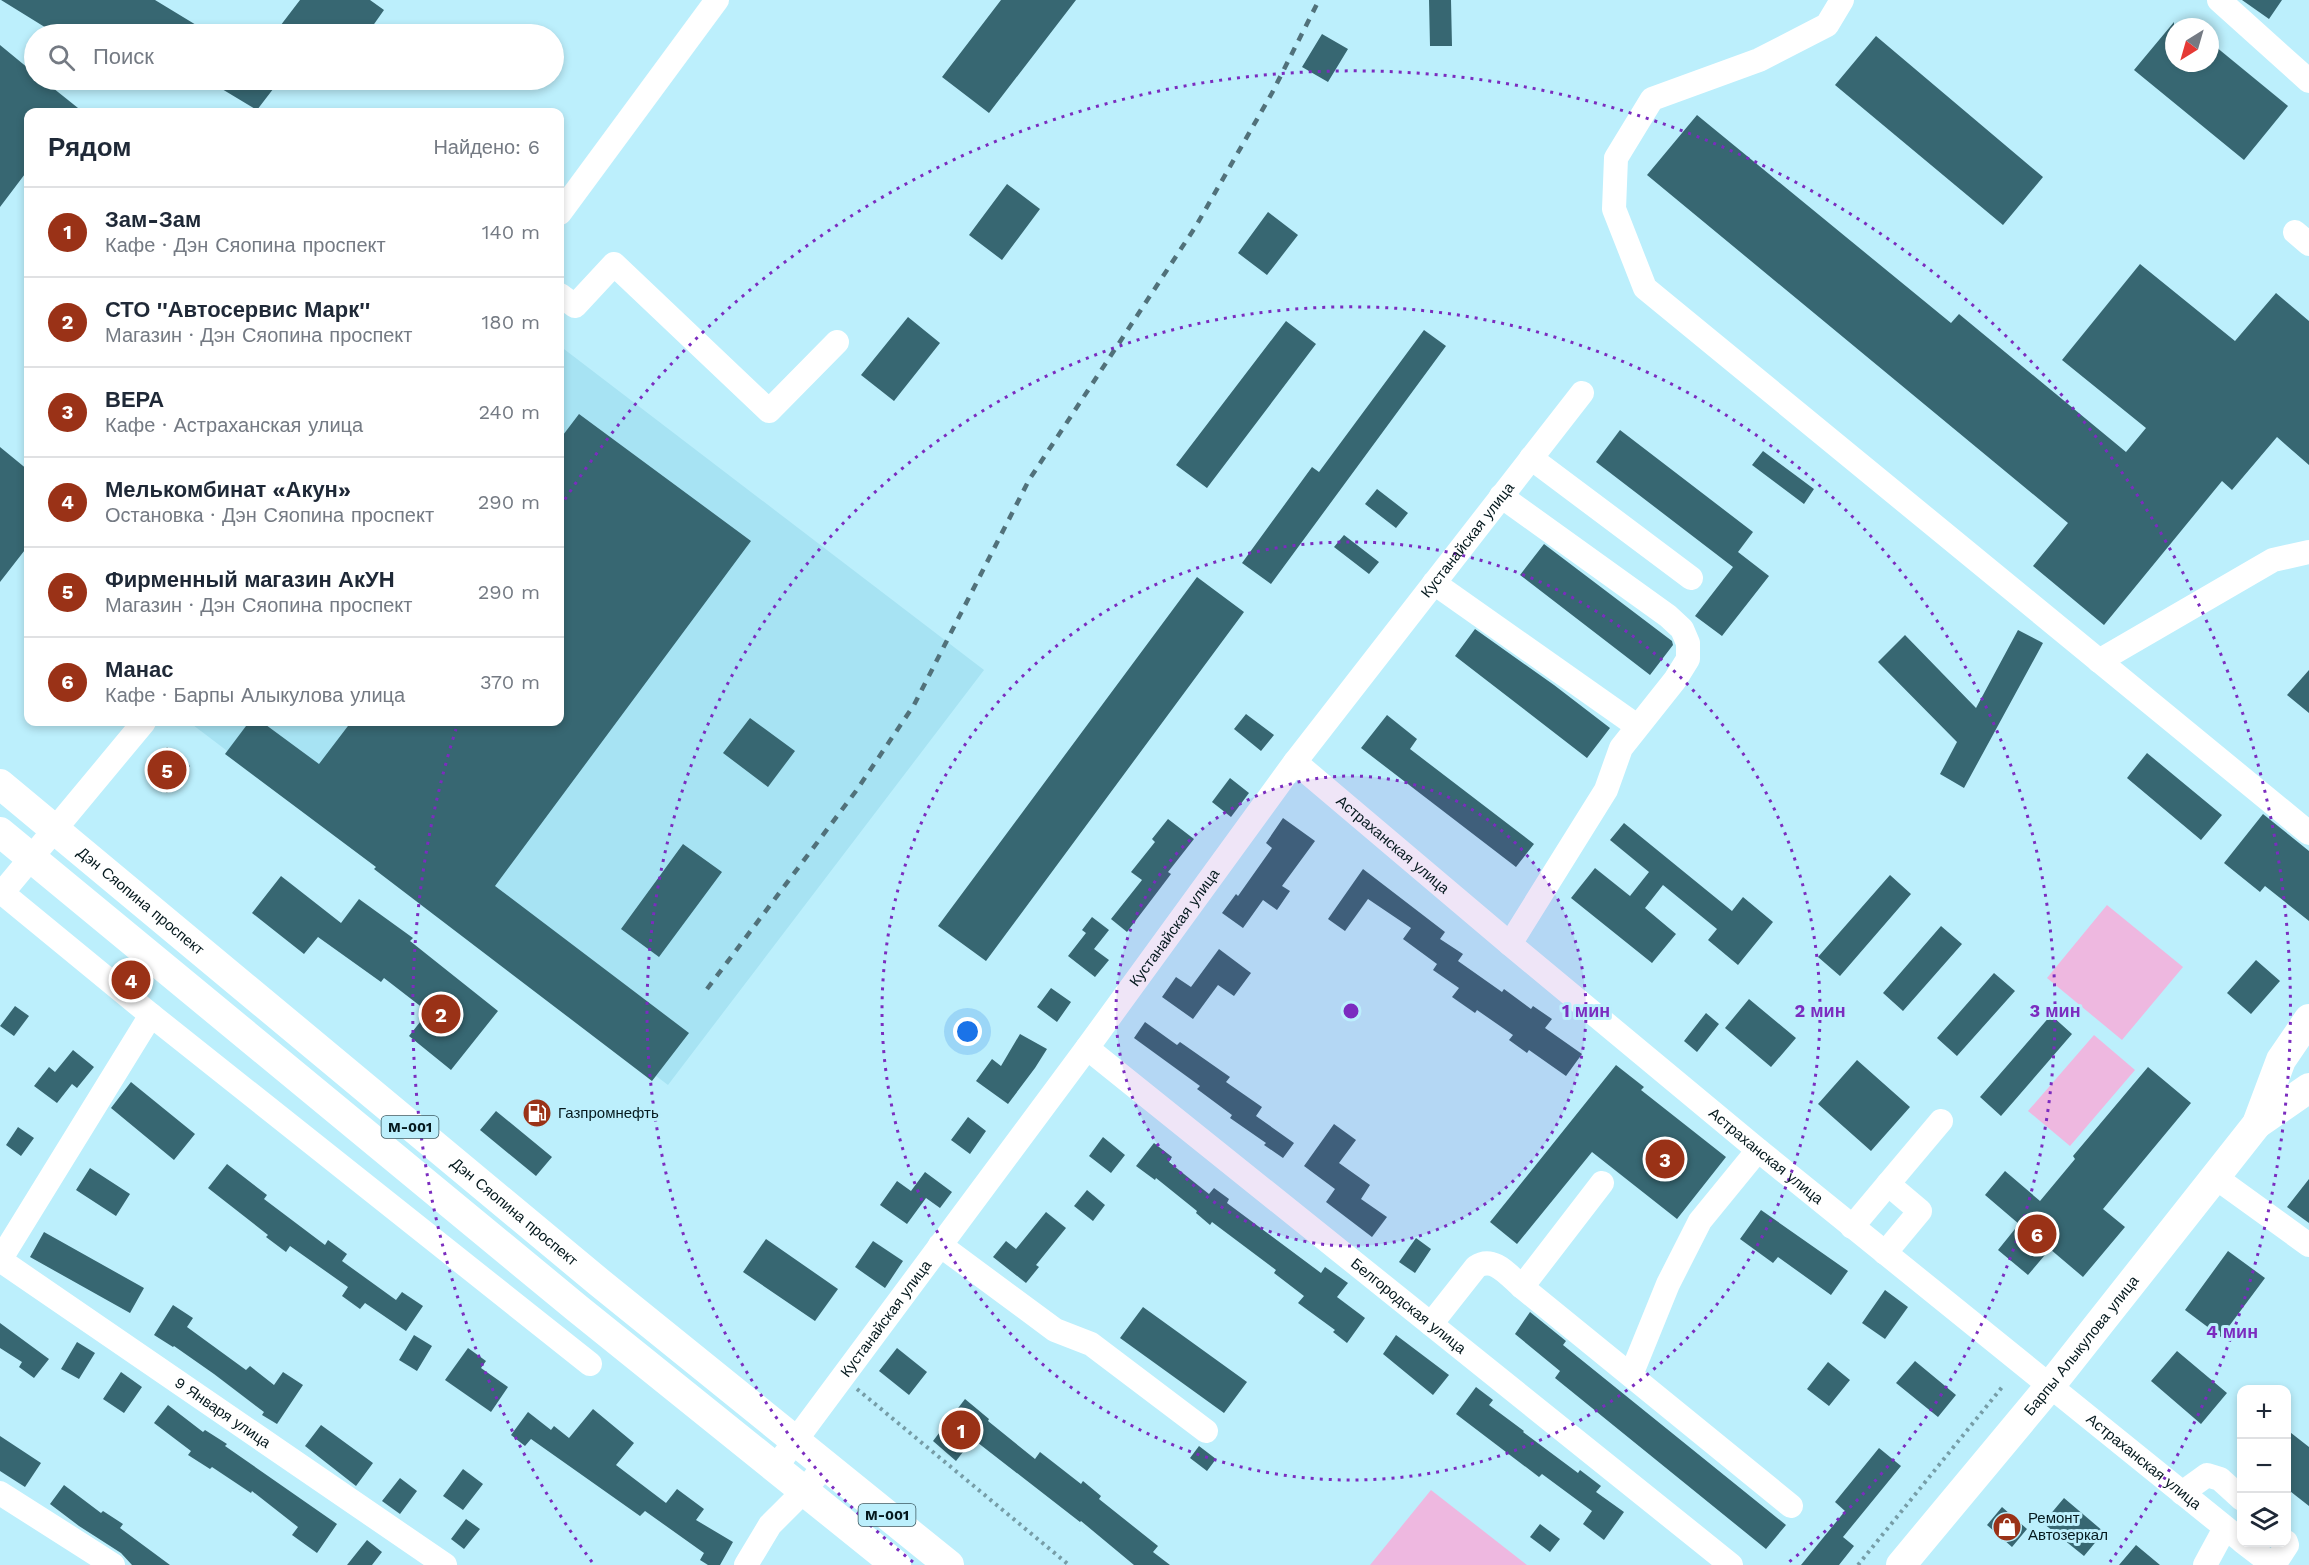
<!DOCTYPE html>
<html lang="ru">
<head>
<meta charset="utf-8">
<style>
  :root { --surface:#fff; --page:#f2f2f3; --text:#1f2937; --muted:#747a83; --line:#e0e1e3; --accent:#9a3217 }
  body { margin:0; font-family:"Work Sans",sans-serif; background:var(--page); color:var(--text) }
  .controls { position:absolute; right:18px; bottom:18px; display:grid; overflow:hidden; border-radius:12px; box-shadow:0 3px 9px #0003 }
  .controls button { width:54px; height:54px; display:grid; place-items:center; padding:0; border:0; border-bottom:2px solid var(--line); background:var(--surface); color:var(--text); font:30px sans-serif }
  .compass { position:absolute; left:2165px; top:18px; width:54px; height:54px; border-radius:50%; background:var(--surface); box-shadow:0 3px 9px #0003; rotate:217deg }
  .you { position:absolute; left:968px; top:1032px; width:21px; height:21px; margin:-15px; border:4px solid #fff; border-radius:50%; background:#1a73e8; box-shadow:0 0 0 9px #1a73e833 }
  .badge { display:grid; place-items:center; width:39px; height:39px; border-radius:50%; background:var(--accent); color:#fff; font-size:20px; font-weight:700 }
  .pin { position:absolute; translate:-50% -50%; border:3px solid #fff; box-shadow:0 2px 6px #0006 }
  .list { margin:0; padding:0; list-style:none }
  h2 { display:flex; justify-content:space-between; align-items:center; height:78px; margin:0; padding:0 24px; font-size:26px }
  h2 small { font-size:20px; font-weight:400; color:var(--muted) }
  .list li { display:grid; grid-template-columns:39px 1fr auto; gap:18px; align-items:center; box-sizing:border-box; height:90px; padding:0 24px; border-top:2px solid var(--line) }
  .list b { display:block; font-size:22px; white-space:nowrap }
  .list p { margin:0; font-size:20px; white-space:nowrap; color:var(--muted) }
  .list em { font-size:20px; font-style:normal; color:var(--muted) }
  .icon { flex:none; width:33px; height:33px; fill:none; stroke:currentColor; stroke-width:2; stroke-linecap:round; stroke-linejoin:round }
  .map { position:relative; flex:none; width:2309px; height:1565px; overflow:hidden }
  .search { position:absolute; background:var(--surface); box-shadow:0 3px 9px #0003; left:24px; top:24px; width:540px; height:66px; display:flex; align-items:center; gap:15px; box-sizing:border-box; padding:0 21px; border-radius:33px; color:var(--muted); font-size:22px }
  .panel { position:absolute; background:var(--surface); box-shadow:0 3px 9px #0003; left:24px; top:108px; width:540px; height:618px; border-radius:12px }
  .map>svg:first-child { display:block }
</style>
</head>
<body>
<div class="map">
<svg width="2309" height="1565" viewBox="0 0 2309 1565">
  <rect width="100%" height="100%" fill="#bceffc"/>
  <path fill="#a7e3f3" d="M560 346 984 670 668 1085 189 722H560Z"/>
  <path fill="#eeb8e0" d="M2107 905 2183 967 2122 1040 2047 978Z
    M2094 1035 2135 1070 2070 1146 2028 1111Z
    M1431 1490 1527 1565H1370Z"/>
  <path fill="#376772" d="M1 0H155L211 34H56Z
    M300 0H370L384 10 367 34H274Z
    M1001 0H1076L989 113 942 77Z
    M1429 0H1451L1452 46H1430Z
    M2242 0H2282L2269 19Z
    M2174 22V63H2210V42L2288 106 2244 160 2134 70Z
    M1322 34 1348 49 1328 82 1302 67Z
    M1876 36 2043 177 2003 225 1835 85Z
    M0 45 34 73V80H43L83 112H28V170L0 207Z
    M207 80H280L257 110Z
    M1697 115 1951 323 1959 314 2126 452 2146 428 2062 360 2140 264 2235 341 2276 293 2309 321V465L2277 437 2232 490 2222 481 2104 625 2033 566 2068 523 1647 175Z
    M1007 184 1040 209 1002 260 969 235Z
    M1268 212 1298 235 1267 275 1238 253Z
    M908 317 940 343 894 401 861 375Z
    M1286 321 1316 344 1207 488 1176 465Z
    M1424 330 1446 346 1271 584 1242 563 1312 467 1319 472Z
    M579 414 751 541 495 886 689 1033 652 1081 374 869 376 867 225 754 249 722H262L319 764 351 722H560V439Z
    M1620 430 1753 532 1738 552 1769 576 1722 636 1695 616 1733 567 1596 462Z
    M0 447 28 470V546L0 582Z
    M1763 451 1814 489 1804 504 1752 465Z
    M1377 489 1408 513 1396 528 1365 504Z
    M1344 535 1379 562 1369 574 1334 547Z
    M1544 544 1672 641 1673 645 1650 675 1520 575Z
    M1197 577 1244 612 986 961 938 926Z
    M1475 629 1554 685 1610 728 1587 758 1455 656Z
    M2018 630 2043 643 1964 788 1940 774 1957 742 1878 662 1905 635 1976 708Z
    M2309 670V713L2287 695Z
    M1246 714 1274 735 1261 751 1234 729Z
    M1387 715 1417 739 1410 749 1534 844 1516 867 1361 748Z
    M750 718 795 751 768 787 723 753Z
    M167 747 190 766 167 793 145 774Z
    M2147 753 2222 815 2201 840 2127 778Z
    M1230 778 1249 793 1231 817 1212 802Z
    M2263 814 2309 851V921L2265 886 2260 892 2224 863Z
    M1283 818 1315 841 1282 886 1290 891 1277 910 1263 900 1243 928 1222 913 1236 894 1238 896 1272 848 1266 843Z
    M1168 819 1194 839 1168 872 1171 874 1127 932 1111 919 1142 880 1131 872 1155 842 1152 839Z
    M1624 823 1732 911 1743 897 1773 922 1738 965 1708 940 1717 929 1663 885 1645 908 1676 934 1652 963 1571 898 1595 868 1630 896 1649 872 1610 840Z
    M683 844 722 872 659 957 621 929Z
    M1363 869 1445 932 1440 939 1463 954 1458 961 1502 992 1504 989 1531 1009 1533 1006 1552 1019 1545 1028 1582 1054 1566 1076 1529 1050 1527 1053 1509 1040 1513 1035 1477 1010 1475 1013 1452 997 1459 988 1433 970 1437 964 1403 939 1411 928 1368 899 1345 931 1328 919Z
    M1890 875 1911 894 1840 976 1818 957Z
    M281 876 341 923 359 899 413 938 410 941 498 1011 451 1070 409 1036 428 1012 384 978 381 982 318 937 304 954 252 913Z
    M1092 917 1109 930 1094 949 1109 960 1095 977 1068 956 1086 933 1082 930Z
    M1941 926 1962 944 1903 1011 1883 993Z
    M1219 949 1251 973 1234 996 1218 985 1193 1019 1162 997 1176 977 1191 987Z
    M2256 960 2280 981 2251 1014 2227 993Z
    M1994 973 2015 991 1957 1056 1937 1038Z
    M1051 988 1071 1002 1057 1022 1037 1007Z
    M1749 999 1796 1038 1771 1067 1725 1028Z
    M15 1006 29 1016 14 1036 0 1026Z
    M1706 1013 1719 1024 1697 1052 1684 1041Z
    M2051 1015 2072 1034 2001 1116 1980 1097Z
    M1145 1022 1177 1045 1180 1042 1230 1077 1226 1082 1262 1107 1256 1116 1294 1143 1283 1158 1264 1145 1266 1143 1230 1118 1232 1115 1197 1089 1200 1086 1134 1038Z
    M1020 1034 1047 1049 1035 1068 1008 1104 976 1081 992 1059 1001 1066Z
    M73 1050 94 1067 77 1088 72 1084 57 1103 34 1086 49 1067 55 1072Z
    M1857 1060 1910 1107 1871 1151 1818 1104Z
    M1616 1065 1644 1087 1641 1090 1726 1157 1677 1219 1592 1152 1517 1244 1490 1222Z
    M2148 1067 2191 1103 2103 1209 2125 1227 2083 1277 2050 1249 2028 1275 1998 1250 2019 1224 1985 1195 2005 1171 2040 1201 2075 1159 2073 1156Z
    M131 1082 195 1134 174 1160 111 1108Z
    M496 1111 552 1157 536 1176 480 1130Z
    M968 1117 986 1131 970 1154 951 1140Z
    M1334 1124 1356 1140 1339 1163 1370 1185 1361 1199 1387 1217 1372 1237 1326 1202 1335 1189 1304 1166Z
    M18 1127 34 1138 21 1156 6 1145Z
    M1103 1137 1125 1155 1111 1173 1089 1156Z
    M1154 1143 1172 1157 1169 1162 1209 1194 1214 1188 1229 1199 1227 1203 1321 1273 1325 1267 1348 1283 1337 1297 1365 1318 1347 1343 1333 1332 1335 1330 1298 1303 1304 1296 1274 1273 1276 1270 1212 1222 1210 1225 1196 1213 1197 1211 1156 1178 1155 1180 1136 1166Z
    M227 1164 267 1195 264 1199 325 1245 328 1240 347 1254 342 1261 396 1300 402 1292 423 1306 406 1331 365 1303 360 1309 342 1296 348 1287 290 1246 286 1252 266 1237 268 1235 208 1188Z
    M90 1168 130 1194 116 1216 76 1190Z
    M925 1172 952 1192 940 1208 926 1198 907 1224 880 1205 897 1181 911 1191Z
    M2309 1179V1223L2287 1207Z
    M1087 1190 1105 1205 1093 1221 1074 1206Z
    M1761 1210 1848 1271 1831 1295 1778 1257 1773 1263 1740 1239Z
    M1046 1212 1066 1228 1036 1265 1039 1267 1026 1283 993 1257 1006 1241 1016 1249Z
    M44 1232 144 1288 130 1313 30 1257Z
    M1416 1238 1431 1249 1415 1273 1399 1262Z
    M766 1239 838 1289 815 1321 743 1272Z
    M873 1241 903 1261 885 1288 855 1267Z
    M2228 1251 2265 1278 2221 1337 2185 1310Z
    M1885 1290 1908 1307 1885 1339 1862 1323Z
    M173 1305 193 1318 187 1327 246 1370 250 1366 274 1385 283 1372 303 1385 277 1424 262 1415 264 1412 214 1374 174 1346 173 1347 154 1335Z
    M1143 1307 1247 1382 1224 1413 1120 1338Z
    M1530 1312 1566 1341 1563 1345 1786 1525 1766 1549 1555 1378 1560 1371 1515 1334Z
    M0 1323 49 1359 34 1378 19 1367 22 1362 0 1348Z
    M414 1335 432 1346 417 1371 399 1360Z
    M1396 1335 1449 1375 1433 1395 1383 1354Z
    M77 1342 95 1353 79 1379 61 1369Z
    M468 1348 486 1361 481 1368 508 1387 491 1412 445 1380Z
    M897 1348 927 1372 909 1395 879 1371Z
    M2177 1351 2227 1393 2201 1424 2151 1381Z
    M1915 1361 1956 1395 1938 1417 1896 1383Z
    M1828 1362 1850 1380 1829 1406 1807 1389Z
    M121 1372 142 1387 124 1413 103 1399Z
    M1476 1387 1493 1400 1489 1405 1524 1431 1523 1432 1578 1473 1580 1470 1601 1486 1596 1492 1624 1512 1604 1540 1583 1524 1592 1511 1542 1474 1539 1477 1456 1414Z
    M965 1399 989 1419 988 1421 1035 1459 1040 1452 1081 1484 1083 1481 1101 1496 1099 1499 1158 1546 1153 1552 1170 1565H1134L1081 1521 1080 1522 973 1439 956 1461 933 1441Z
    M168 1405 203 1432 205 1430 227 1444 225 1446 337 1524 317 1553 292 1535 298 1527 252 1491 251 1493 212 1467 210 1469 188 1455 191 1451 154 1423Z
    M593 1409 634 1443 616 1465 666 1503 677 1489 704 1509 696 1520 733 1542 720 1565H708L700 1560 704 1553 645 1511 640 1516 531 1439 525 1446 511 1435 528 1412 551 1430 554 1426 569 1438Z
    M321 1425 373 1463 356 1486 305 1446Z
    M2286 1429 2309 1447V1506L2286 1488Z
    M0 1436 41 1463 25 1487 0 1471Z
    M1199 1446 1216 1459 1207 1471 1190 1458Z
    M1879 1448 1901 1466 1843 1537 1854 1546 1839 1565H1801L1845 1511 1835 1502Z
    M463 1469 483 1484 463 1510 443 1496Z
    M400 1478 417 1491 400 1514 382 1501Z
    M64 1485 101 1513 103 1511 123 1524 120 1528 170 1565H132L121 1553 79 1526 50 1504Z
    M2064 1498 2104 1532 2084 1556 2043 1523Z
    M2002 1507 2027 1529 2012 1547 1987 1525Z
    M466 1519 480 1529 464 1549 451 1539Z
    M1540 1524 1560 1539 1550 1552 1530 1537Z
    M367 1540 382 1552 372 1565H347Z
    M2136 1545 2160 1565H2119Z"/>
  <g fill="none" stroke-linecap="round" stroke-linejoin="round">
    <path stroke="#769da7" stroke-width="4" stroke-dasharray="3 4.5" stroke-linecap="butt" d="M857 1389 1069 1565
      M1858 1565 2003 1386"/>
    <g stroke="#fff" stroke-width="24">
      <path d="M1842 0 1827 25 1759 60 1652 99 1616 158 1614 209 1645 288 2309 833"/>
      <path d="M2219 0 2309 81"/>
      <path d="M560 213 717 0"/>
      <path d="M2295 232 2309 244"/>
      <path d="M560 295 575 306 614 264 769 411 837 342"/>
      <path d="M1531 458 1691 578"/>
      <path d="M1501 496 1668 616 1682 629 1688 643V659L1675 680 1621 748 1606 790 1510 944"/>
      <path d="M1434 583 1637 726"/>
      <path d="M2099 661 2273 560 2309 552"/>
      <path id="s1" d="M1295 762 1510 944 1758 1150 2242 1541"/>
      <path d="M0 891 151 1015 590 1364"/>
      <path d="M2 893 144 722"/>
      <path id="s2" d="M1087 1048 1731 1565"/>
      <path d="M2215 1177 2309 1245"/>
      <path d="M1852 1227 1888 1184"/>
      <path d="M940 1245 1055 1330 1091 1344 1206 1431"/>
      <path d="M1885 1253 1920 1211 1888 1184 1941 1121"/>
      <path id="s3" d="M0 1260 445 1565"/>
      <path d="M0 1260 151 1015"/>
      <path d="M1522 1287 1791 1506"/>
      <path d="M1431 1324 1476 1267C1494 1255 1509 1276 1522 1287L1602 1183"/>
      <path d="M1631 1375 1668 1284 1700 1221 1758 1150"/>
      <path id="s4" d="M775 1468 1087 1048 1295 762 1582 393"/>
      <path d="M0 1493 113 1565"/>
      <path d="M2182 1493 2207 1475 2220 1479 2242 1499"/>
      <path d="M2243 1542 2273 1565"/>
      <path d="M746 1565 770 1525 804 1491 825 1465"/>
      <path d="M2205 1565 2225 1528"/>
      <path d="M2274 1565 2287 1545 2286 1542"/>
    </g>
    <g stroke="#fff" stroke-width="30">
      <path id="s5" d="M0 784 600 1283 949 1565"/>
      <path d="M0 832 578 1309 896 1565"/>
      <path d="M2257 1124 2309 1088"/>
      <path id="s6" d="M1901 1565 2050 1386 2257 1124 2281 1060 2309 1019"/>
    </g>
    <path stroke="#51717a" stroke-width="4.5" stroke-dasharray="8 8" stroke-linecap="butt" d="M707 989 856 791 914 705 1029 480 1196 226 1272 93 1319 0"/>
  </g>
  <circle cx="1351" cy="1011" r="235" fill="#7b2cbf" fill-opacity=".12"/>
  <g fill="none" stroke="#7b2cbf" stroke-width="3" stroke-dasharray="3 6">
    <circle cx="1351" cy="1011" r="235"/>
    <circle cx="1351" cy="1011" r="469"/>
    <path d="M913 1562A704 704 0 1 1 1789 1562"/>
    <path d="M592 1562A938 938 0 0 1 456 729M560 507A938 938 0 1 1 2110 1562"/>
  </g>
  <defs>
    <g id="fuel-disc" transform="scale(1.5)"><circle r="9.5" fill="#9a3217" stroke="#bceffc"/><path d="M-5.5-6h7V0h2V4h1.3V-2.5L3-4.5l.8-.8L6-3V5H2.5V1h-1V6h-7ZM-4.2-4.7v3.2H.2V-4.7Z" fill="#fff"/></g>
    <g id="shop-disc" transform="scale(1.5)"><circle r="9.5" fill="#9a3217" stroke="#bceffc"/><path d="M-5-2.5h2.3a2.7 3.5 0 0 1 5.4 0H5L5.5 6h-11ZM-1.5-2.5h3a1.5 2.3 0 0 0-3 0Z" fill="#fff"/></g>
  </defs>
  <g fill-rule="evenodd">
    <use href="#fuel-disc" x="537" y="1113"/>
    <use href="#shop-disc" x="2007" y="1527"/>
  </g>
  <g text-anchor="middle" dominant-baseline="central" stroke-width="6" stroke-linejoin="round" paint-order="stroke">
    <g fill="#bceffc" stroke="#3c5961" stroke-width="1.5">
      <rect x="381.5" y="1116" width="57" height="22" rx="4.5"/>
      <rect x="858.5" y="1504" width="57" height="22" rx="4.5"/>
    </g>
    <g font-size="14" font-weight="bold" fill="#05191e">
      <text x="410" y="1127">M-001</text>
      <text x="887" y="1515">M-001</text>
    </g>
    <g font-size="15" fill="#05191e" stroke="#bceffc">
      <text stroke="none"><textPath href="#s4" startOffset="1158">Кустанайская улица</textPath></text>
      <text stroke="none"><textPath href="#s1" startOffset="128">Астраханская улица</textPath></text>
      <text stroke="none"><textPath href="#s5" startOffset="183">Дэн Сяопина проспект</textPath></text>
      <text stroke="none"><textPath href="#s4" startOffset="672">Кустанайская улица</textPath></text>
      <text stroke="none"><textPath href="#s1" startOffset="614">Астраханская улица</textPath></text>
      <text stroke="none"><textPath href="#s5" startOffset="669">Дэн Сяопина проспект</textPath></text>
      <text stroke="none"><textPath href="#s2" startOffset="412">Белгородская улица</textPath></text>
      <text stroke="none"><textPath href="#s4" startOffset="186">Кустанайская улица</textPath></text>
      <text stroke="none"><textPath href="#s6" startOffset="284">Барпы Алыкулова улица</textPath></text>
      <text stroke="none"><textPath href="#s3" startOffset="270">9 Января улица</textPath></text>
      <text stroke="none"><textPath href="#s1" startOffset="1100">Астраханская улица</textPath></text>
    </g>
    <g font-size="15" fill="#05191e" stroke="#bceffc" text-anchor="start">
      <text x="558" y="1113">Газпромнефть</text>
      <text x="2028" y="1518">Ремонт<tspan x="2028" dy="17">Автозеркал</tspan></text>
    </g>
  </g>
  <circle cx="1351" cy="1011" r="9" fill="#7b2cbf" stroke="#bceffc" stroke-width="3"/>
  <g font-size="18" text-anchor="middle" font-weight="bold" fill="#7b2cbf" stroke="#bceffc" stroke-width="6" stroke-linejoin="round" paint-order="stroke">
    <text x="1586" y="1017">1 мин</text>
    <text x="1820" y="1017">2 мин</text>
    <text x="2055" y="1017">3 мин</text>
    <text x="2232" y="1338">4 мин</text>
  </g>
</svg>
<div class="controls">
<button>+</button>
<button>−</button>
<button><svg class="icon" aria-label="layers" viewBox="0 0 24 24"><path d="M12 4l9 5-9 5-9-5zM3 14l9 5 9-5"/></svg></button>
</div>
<svg class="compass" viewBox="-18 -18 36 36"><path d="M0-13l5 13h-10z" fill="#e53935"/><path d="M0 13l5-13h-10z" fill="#747a83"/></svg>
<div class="you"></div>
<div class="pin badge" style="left:961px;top:1430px">1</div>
<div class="pin badge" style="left:441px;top:1014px">2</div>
<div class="pin badge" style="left:1665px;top:1159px">3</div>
<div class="pin badge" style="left:131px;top:980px">4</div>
<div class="pin badge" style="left:167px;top:770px">5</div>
<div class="pin badge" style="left:2037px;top:1234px">6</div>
<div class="search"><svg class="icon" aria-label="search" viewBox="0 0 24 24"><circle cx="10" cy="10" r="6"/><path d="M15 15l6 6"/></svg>Поиск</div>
<section class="panel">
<h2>Рядом<small>Найдено: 6</small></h2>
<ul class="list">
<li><span class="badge">1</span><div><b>Зам-Зам</b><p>Кафе · Дэн Сяопина проспект</p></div><em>140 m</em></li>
<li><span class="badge">2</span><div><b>СТО ''Автосервис Марк''</b><p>Магазин · Дэн Сяопина проспект</p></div><em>180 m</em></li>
<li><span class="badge">3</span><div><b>ВЕРА</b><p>Кафе · Астраханская улица</p></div><em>240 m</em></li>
<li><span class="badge">4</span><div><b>Мелькомбинат «Акун»</b><p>Остановка · Дэн Сяопина проспект</p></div><em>290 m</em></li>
<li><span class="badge">5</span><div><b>Фирменный магазин АкУН</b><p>Магазин · Дэн Сяопина проспект</p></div><em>290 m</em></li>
<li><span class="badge">6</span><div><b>Манас</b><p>Кафе · Барпы Алыкулова улица</p></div><em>370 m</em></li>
</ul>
</section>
</div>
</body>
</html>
